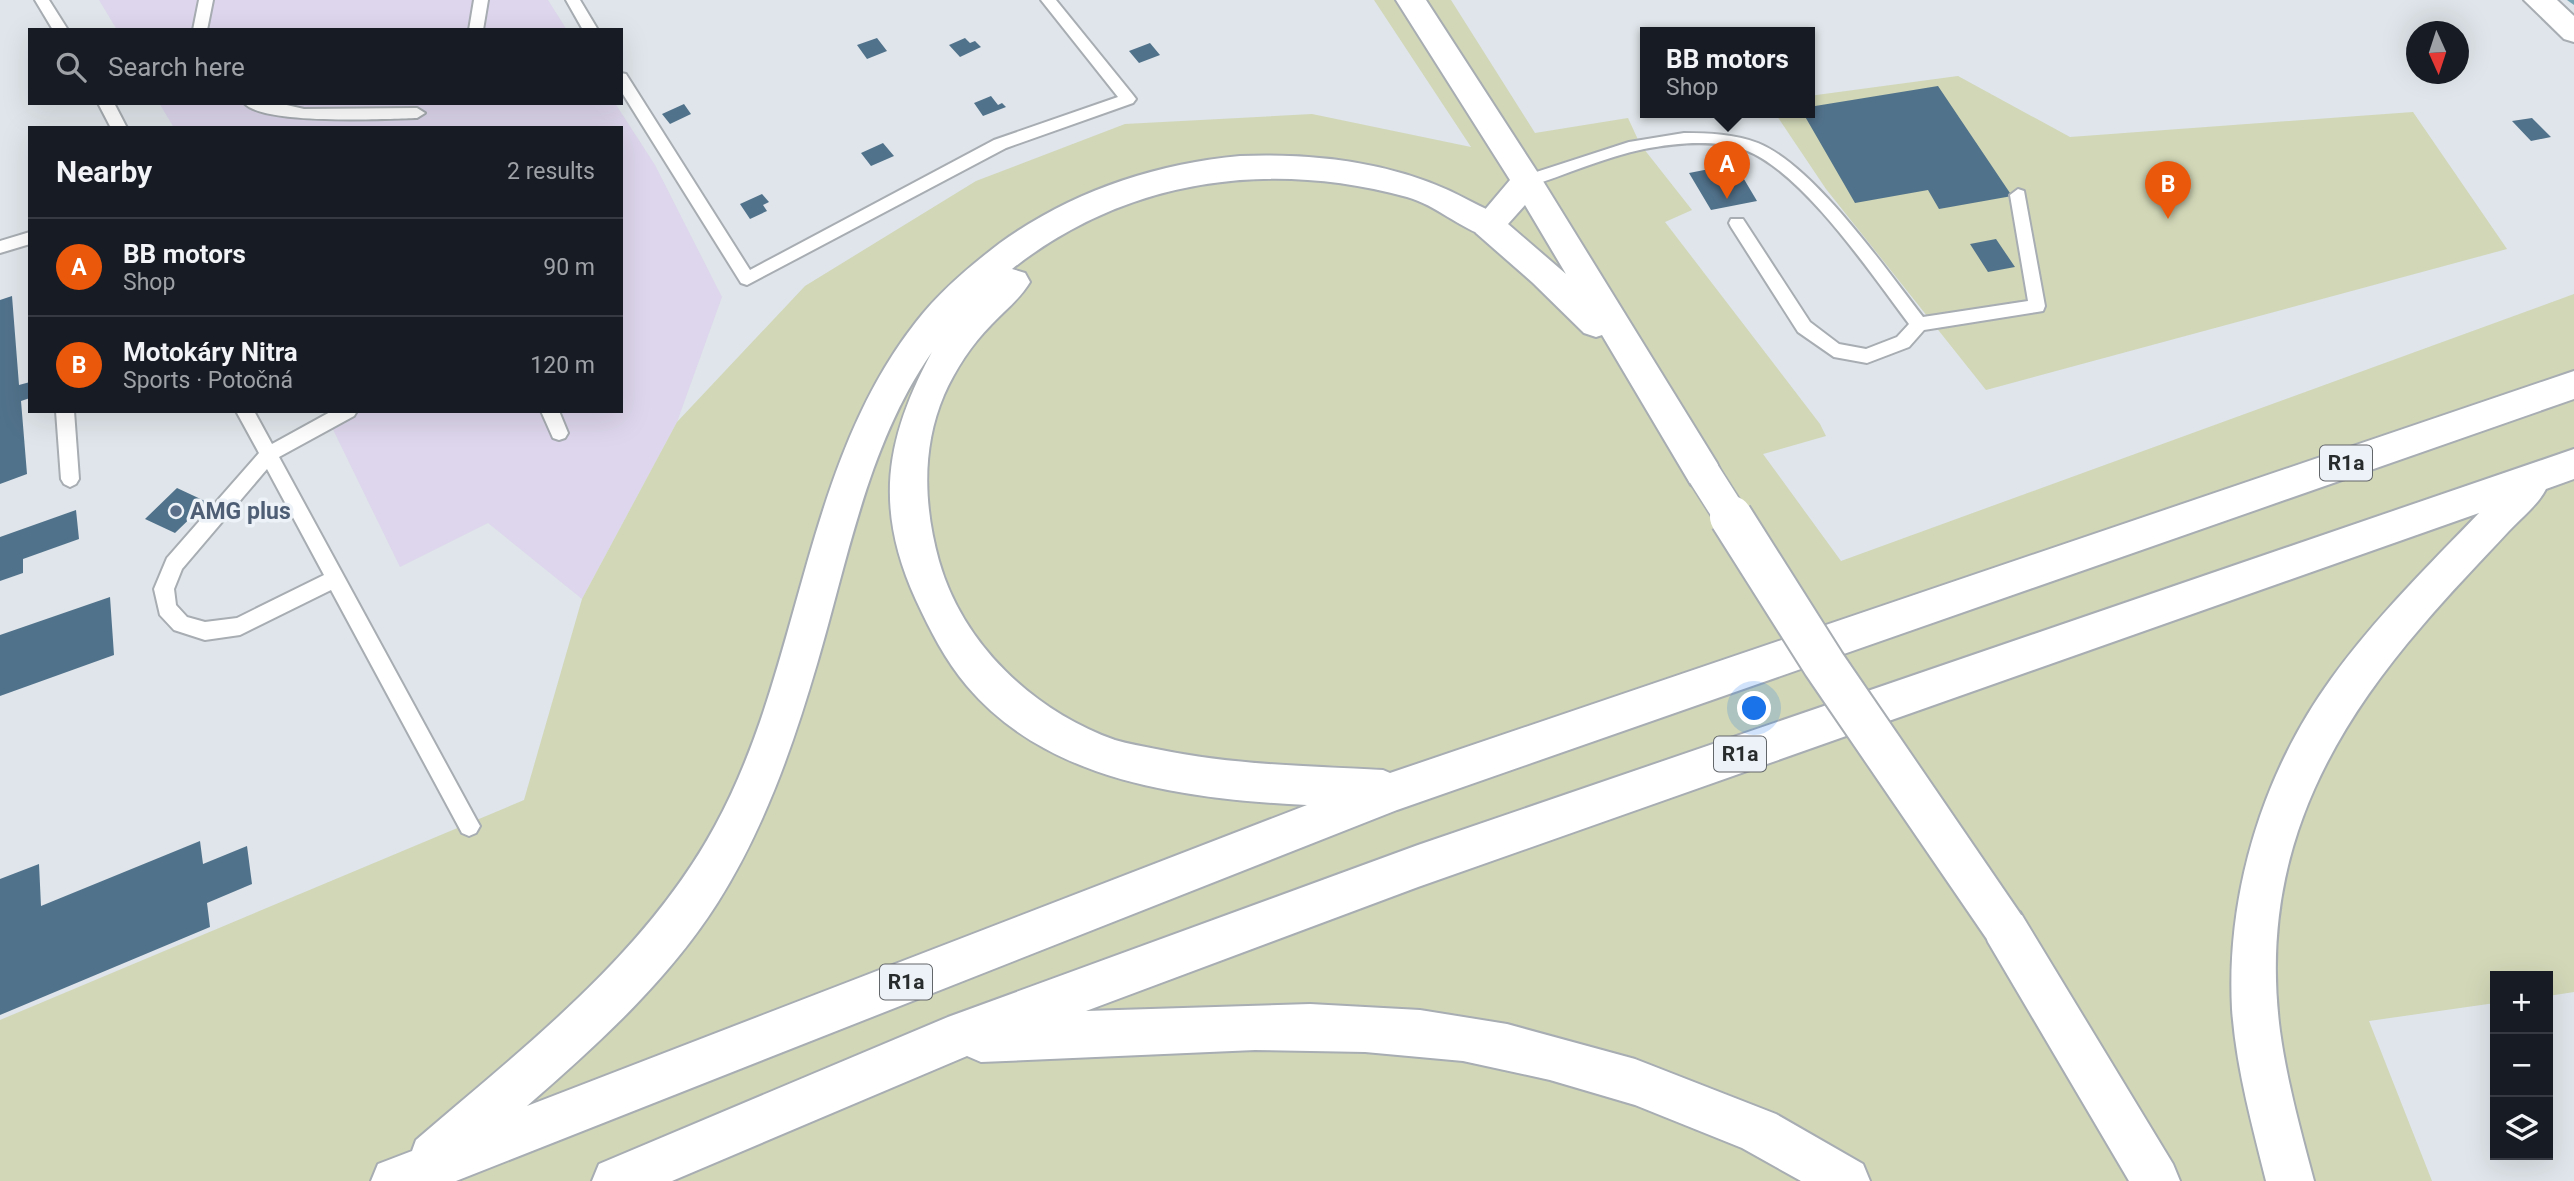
<!DOCTYPE html>
<html lang="en">
<head>
<meta charset="utf-8">
<style>
  :root { --surface:#171b24; --page:#242831; --text:#f1f3f6; --muted:#9ea1a6; --line:#363941; --accent:#ea580c }
  body { margin:0; font-family:Roboto,sans-serif; background:var(--page); color:var(--text) }
  .controls { position:absolute; right:21px; bottom:21px; display:grid; overflow:hidden; border-radius:0px; box-shadow:0 7px 28px #0002 }
  .controls button { width:63px; height:63px; display:grid; place-items:center; padding:0; border:0; border-bottom:2px solid var(--line); background:var(--surface); color:var(--text); font:35px sans-serif }
  .compass { position:absolute; left:2406px; top:21px; width:63px; height:63px; border-radius:50%; background:var(--surface); box-shadow:0 7px 28px #0002; rotate:177deg }
  .you { position:absolute; left:1755px; top:709px; width:24px; height:24px; margin:-18px; border:5px solid #fff; border-radius:50%; background:#1a73e8; box-shadow:0 0 0 10px #1a73e833 }
  .badge { display:grid; place-items:center; width:46px; height:46px; border-radius:50%; background:var(--accent); color:#fff; font-size:23px; font-weight:700 }
  .pin { position:absolute; translate:-50% -58px; filter:drop-shadow(0 2px 4px #0008) }
  .pin::after { content:''; position:absolute; top:37px; width:24px; height:21px; background:inherit; clip-path:polygon(0 0,100% 0,50% 100%) }
  .popup { position:absolute; left:1640px; top:27px; width:175px; height:91px; box-sizing:border-box; display:grid; place-content:center; border-radius:0px; background:var(--surface); filter:drop-shadow(0 2px 5px #0005); font-size:23px; white-space:nowrap; color:var(--muted) }
  .popup b { font-size:26px; color:var(--text) }
  .popup::after { content:''; position:absolute; left:50%; top:100%; margin-left:-14px; border:14px solid transparent; border-top-color:var(--surface) }
  .list { margin:0; padding:0; list-style:none }
  h2 { display:flex; justify-content:space-between; align-items:center; height:91px; margin:0; padding:0 28px; font-size:30px }
  h2 small { font-size:23px; font-weight:400; color:var(--muted) }
  .list li { display:grid; grid-template-columns:46px 1fr auto; gap:21px; align-items:center; box-sizing:border-box; height:98px; padding:0 28px; border-top:2px solid var(--line) }
  .list b { display:block; font-size:26px; white-space:nowrap }
  .list p { margin:0; font-size:23px; white-space:nowrap; color:var(--muted) }
  .list em { font-size:23px; font-style:normal; color:var(--muted) }
  .icon { flex:none; width:38px; height:38px; fill:none; stroke:currentColor; stroke-width:2; stroke-linecap:round; stroke-linejoin:round }
  .map { position:relative; flex:none; width:2574px; height:1181px; overflow:hidden }
  .search { position:absolute; background:var(--surface); box-shadow:0 7px 28px #0002; left:28px; top:28px; width:595px; height:77px; display:flex; align-items:center; gap:18px; box-sizing:border-box; padding:0 24px; border-radius:0px; color:var(--muted); font-size:26px }
  .panel { position:absolute; background:var(--surface); box-shadow:0 7px 28px #0002; left:28px; top:126px; width:595px; height:287px; border-radius:0px }
  .map>svg:first-child { display:block }
</style>
</head>
<body>
<div class="map">
<svg width="2574" height="1181" viewBox="0 0 2574 1181">
  <rect width="100%" height="100%" fill="#dfe5ea"/>
  <path fill="#ddd6ec" d="M99 0H548L567 30H117Z
    M159 103H615L655 165 722 297 677 422 582 599 488 523 400 567 324 411H621V128H174Z"/>
  <path fill="#d1d7b7" d="M1374 0H1451L1535 133 1628 118 1640 144 1692 210 1665 222 1820 424 1826 436 1763 454 1841 561 2574 294V992L2548 996V976H2495V1003L2369 1021 2432 1181H0V1020L524 800 582 599 677 422 805 286 976 181 1125 124 1312 114 1471 147Z
    M1958 76 2070 137 2413 112 2507 249 1986 390 1826 189 1775 113H1809V96Z"/>
  <g fill="none" stroke-linecap="round" stroke-linejoin="round">
    <path fill="#77a5b5" fill-rule="evenodd" d="M2567 0H2574V5Z"/>
  </g>
  <path fill="#51728b" d="M877 38 887 51 867 59 857 45Z
    M965 38 970 43 975 41 981 47 960 57 949 45Z
    M1150 43 1160 55 1139 63 1129 51Z
    M1938 86 2012 196 1939 209 1928 190 1855 203 1803 113H1809V107Z
    M991 96 998 105 1002 103 1006 107 983 116 974 103Z
    M684 104 691 114 670 124 662 114Z
    M2532 118 2551 137 2531 141 2512 121Z
    M883 143 894 156 871 166 861 153Z
    M1735 164 1757 201 1711 210 1689 173Z
    M762 194 769 202 763 205 767 211 750 219 740 204Z
    M1996 239 2015 267 1988 272 1970 244Z
    M12 296 19 385 30 382V398L21 401 27 474 0 484V300Z
    M177 488 207 502 175 533 145 519Z
    M76 510 79 539 23 559V573L0 581V537Z
    M110 597 114 655 0 696V635Z
    M200 841 203 864 247 846 252 884 207 903 210 927 0 1015V879L39 864 41 906Z"/>
  <g fill="none" stroke-linecap="round" stroke-linejoin="round">
    <g stroke="#a7adb2" stroke-width="4">
      <path id="lane" d="M35 0H49L68 30H53Z
        M199 0H213L207 30H193Z
        M474 0H488L483 30H469Z
        M566 0H580L598 30H583Z
        M1041 0H1056L1133 95 1136 99 1133 103 1006 148 747 285 741 283 621 91V73L626 74 750 270 994 140 1118 97Z
        M98 103H114L127 128H111Z
        M244 103H278L304 109 417 108 425 113 417 118C385 119 263 125 244 103Z
        M1684 133C1709 133 1735 134 1758 143 1814 166 1885 268 1923 317L2028 301 2010 195 2018 189 2024 191 2045 306 2043 311 2037 312 1924 330 1909 347 1867 363 1834 357 1798 332 1731 227 1729 223 1731 219H1743L1810 322 1839 344 1866 349 1897 337 1909 324C1872 275 1802 171 1745 150 1714 139 1676 143 1644 149 1604 157 1566 175 1527 187L1519 181 1521 177 1629 142Z
        M30 232V244L0 253V241Z
        M56 411H74L79 479 76 484 70 487 64 484 61 479Z
        M236 411H254L272 444 332 411H357L354 416 279 457 476 819 480 826 476 833 469 836 462 833 331 590 240 635 205 640 174 630 160 615 154 589 167 558 259 453ZM267 469 324 575 237 618 205 622 187 617 176 605 174 589 182 569Z
        M541 411H559L568 433 565 438 559 440 553 438Z"/>
    </g>
    <g stroke="#a7adb2" stroke-width="4">
      <path id="street" d="M2524 0H2557L2574 16V42L2564 39Z"/>
    </g>
    <g stroke="#a7adb2" stroke-width="4">
      <path id="secondary" d="M1396 0H1426L1538 173 1717 463 1722 474 1717 485 1704 489 1691 485 1602 335 1596 337 1584 333 1533 283 1476 233 1472 225 1510 180ZM1525 205 1566 274 1508 224Z
        M2004 905 2020 912 2173 1164 2180 1181H2129L1988 942 1982 927 1988 912Z"/>
    </g>
    <g stroke="#a7adb2" stroke-width="4">
      <path id="highway" d="M1240 156C1318 153 1401 163 1470 201 1483 208 1497 212 1504 225L1500 233 1488 237C1459 228 1436 205 1407 197 1268 159 1126 179 1012 269L1025 273 1030 282C1020 299 1004 311 991 325 972 344 955 370 944 395 921 449 924 507 939 561 963 645 1034 711 1115 740 1128 744 1143 746 1156 749 1231 765 1307 766 1383 770L1390 773 2574 371V399L1397 810 456 1181H371L378 1164 412 1151 416 1140C525 1046 645 955 715 826 802 667 802 467 916 322 939 292 970 266 1000 243 1071 192 1154 164 1240 156ZM932 352C885 439 874 508 916 600 930 630 945 660 967 686 1049 783 1188 799 1307 805L527 1106C597 1045 668 981 718 902 764 829 793 746 817 664 848 559 868 443 932 352Z
        M2574 449V479L2546 489C2538 505 2520 519 2508 532 2479 563 2449 594 2422 626 2319 745 2259 870 2280 1031 2287 1082 2301 1132 2314 1181H2266C2252 1125 2236 1067 2232 1009 2226 893 2263 773 2331 679 2374 619 2428 566 2479 513L1418 887 1086 1011 1310 1004 1420 1010 1507 1024 1635 1059 1776 1114 1863 1164 1870 1181H1801L1742 1148 1635 1105 1550 1080 1463 1061 1365 1052 1255 1050 981 1062 967 1056 672 1181H592L599 1164 948 1017 1418 845Z"/>
    </g>
    <use href="#lane" fill="#fff" fill-rule="evenodd"/>
    <use href="#street" fill="#fff" fill-rule="evenodd"/>
    <use href="#secondary" fill="#fff" fill-rule="evenodd"/>
    <use href="#highway" fill="#fff" fill-rule="evenodd"/>
    <g stroke="#a7adb2" stroke-width="36" stroke-linecap="butt">
      <path id="secondary-bridge-far1" d="M1704 474 1732 518"/>
    </g>
    <g stroke="#a7adb2" stroke-width="46" stroke-linecap="butt">
      <path id="secondary-bridge" d="M1731 517 1824 664 2004 927"/>
    </g>
    <use href="#secondary-bridge-far1" stroke="#fff" stroke-width="33"/>
    <use href="#secondary-bridge" stroke="#fff" stroke-width="42"/>
  </g>
  <circle fill="#5c6f8a" stroke="#ecf2f7" stroke-width="2.5" cx="176" cy="511" r="7"/>
  <g text-anchor="middle" dominant-baseline="central" stroke-width="7" stroke-linejoin="round" paint-order="stroke">
    <g fill="#ecf2f7" stroke="#64676a" stroke-width="2">
      <rect x="2320" y="445.5" width="52" height="35" rx="5"/>
      <rect x="1714" y="736.5" width="52" height="35" rx="5"/>
      <rect x="880" y="964.5" width="52" height="35" rx="5"/>
    </g>
    <g font-size="21" font-weight="bold" fill="#292c2d">
      <text x="2346" y="463">R1a</text>
      <text x="1740" y="754">R1a</text>
      <text x="906" y="982">R1a</text>
    </g>
    <g font-size="23" font-weight="bold" fill="#4e5e75" stroke="#ecf2f7" text-anchor="start">
      <text x="190" y="511">AMG plus</text>
    </g>
  </g>
</svg>
<div class="controls">
<button>+</button>
<button>−</button>
<button><svg class="icon" aria-label="layers" viewBox="0 0 24 24"><path d="M12 4l9 5-9 5-9-5zM3 14l9 5 9-5"/></svg></button>
</div>
<svg class="compass" viewBox="-18 -18 36 36"><path d="M0-13l5 13h-10z" fill="#e53935"/><path d="M0 13l5-13h-10z" fill="#9ea1a6"/></svg>
<div class="you"></div>
<div class="pin badge" style="left:1727px;top:199px">A</div>
<div class="popup"><b>BB motors</b>Shop</div>
<div class="pin badge" style="left:2168px;top:219px">B</div>
<div class="search"><svg class="icon" aria-label="search" viewBox="0 0 24 24"><circle cx="10" cy="10" r="6"/><path d="M15 15l6 6"/></svg>Search here</div>
<section class="panel">
<h2>Nearby<small>2 results</small></h2>
<ul class="list">
<li><span class="badge">A</span><div><b>BB motors</b><p>Shop</p></div><em>90 m</em></li>
<li><span class="badge">B</span><div><b>Motokáry Nitra</b><p>Sports · Potočná</p></div><em>120 m</em></li>
</ul>
</section>
</div>
</body>
</html>
